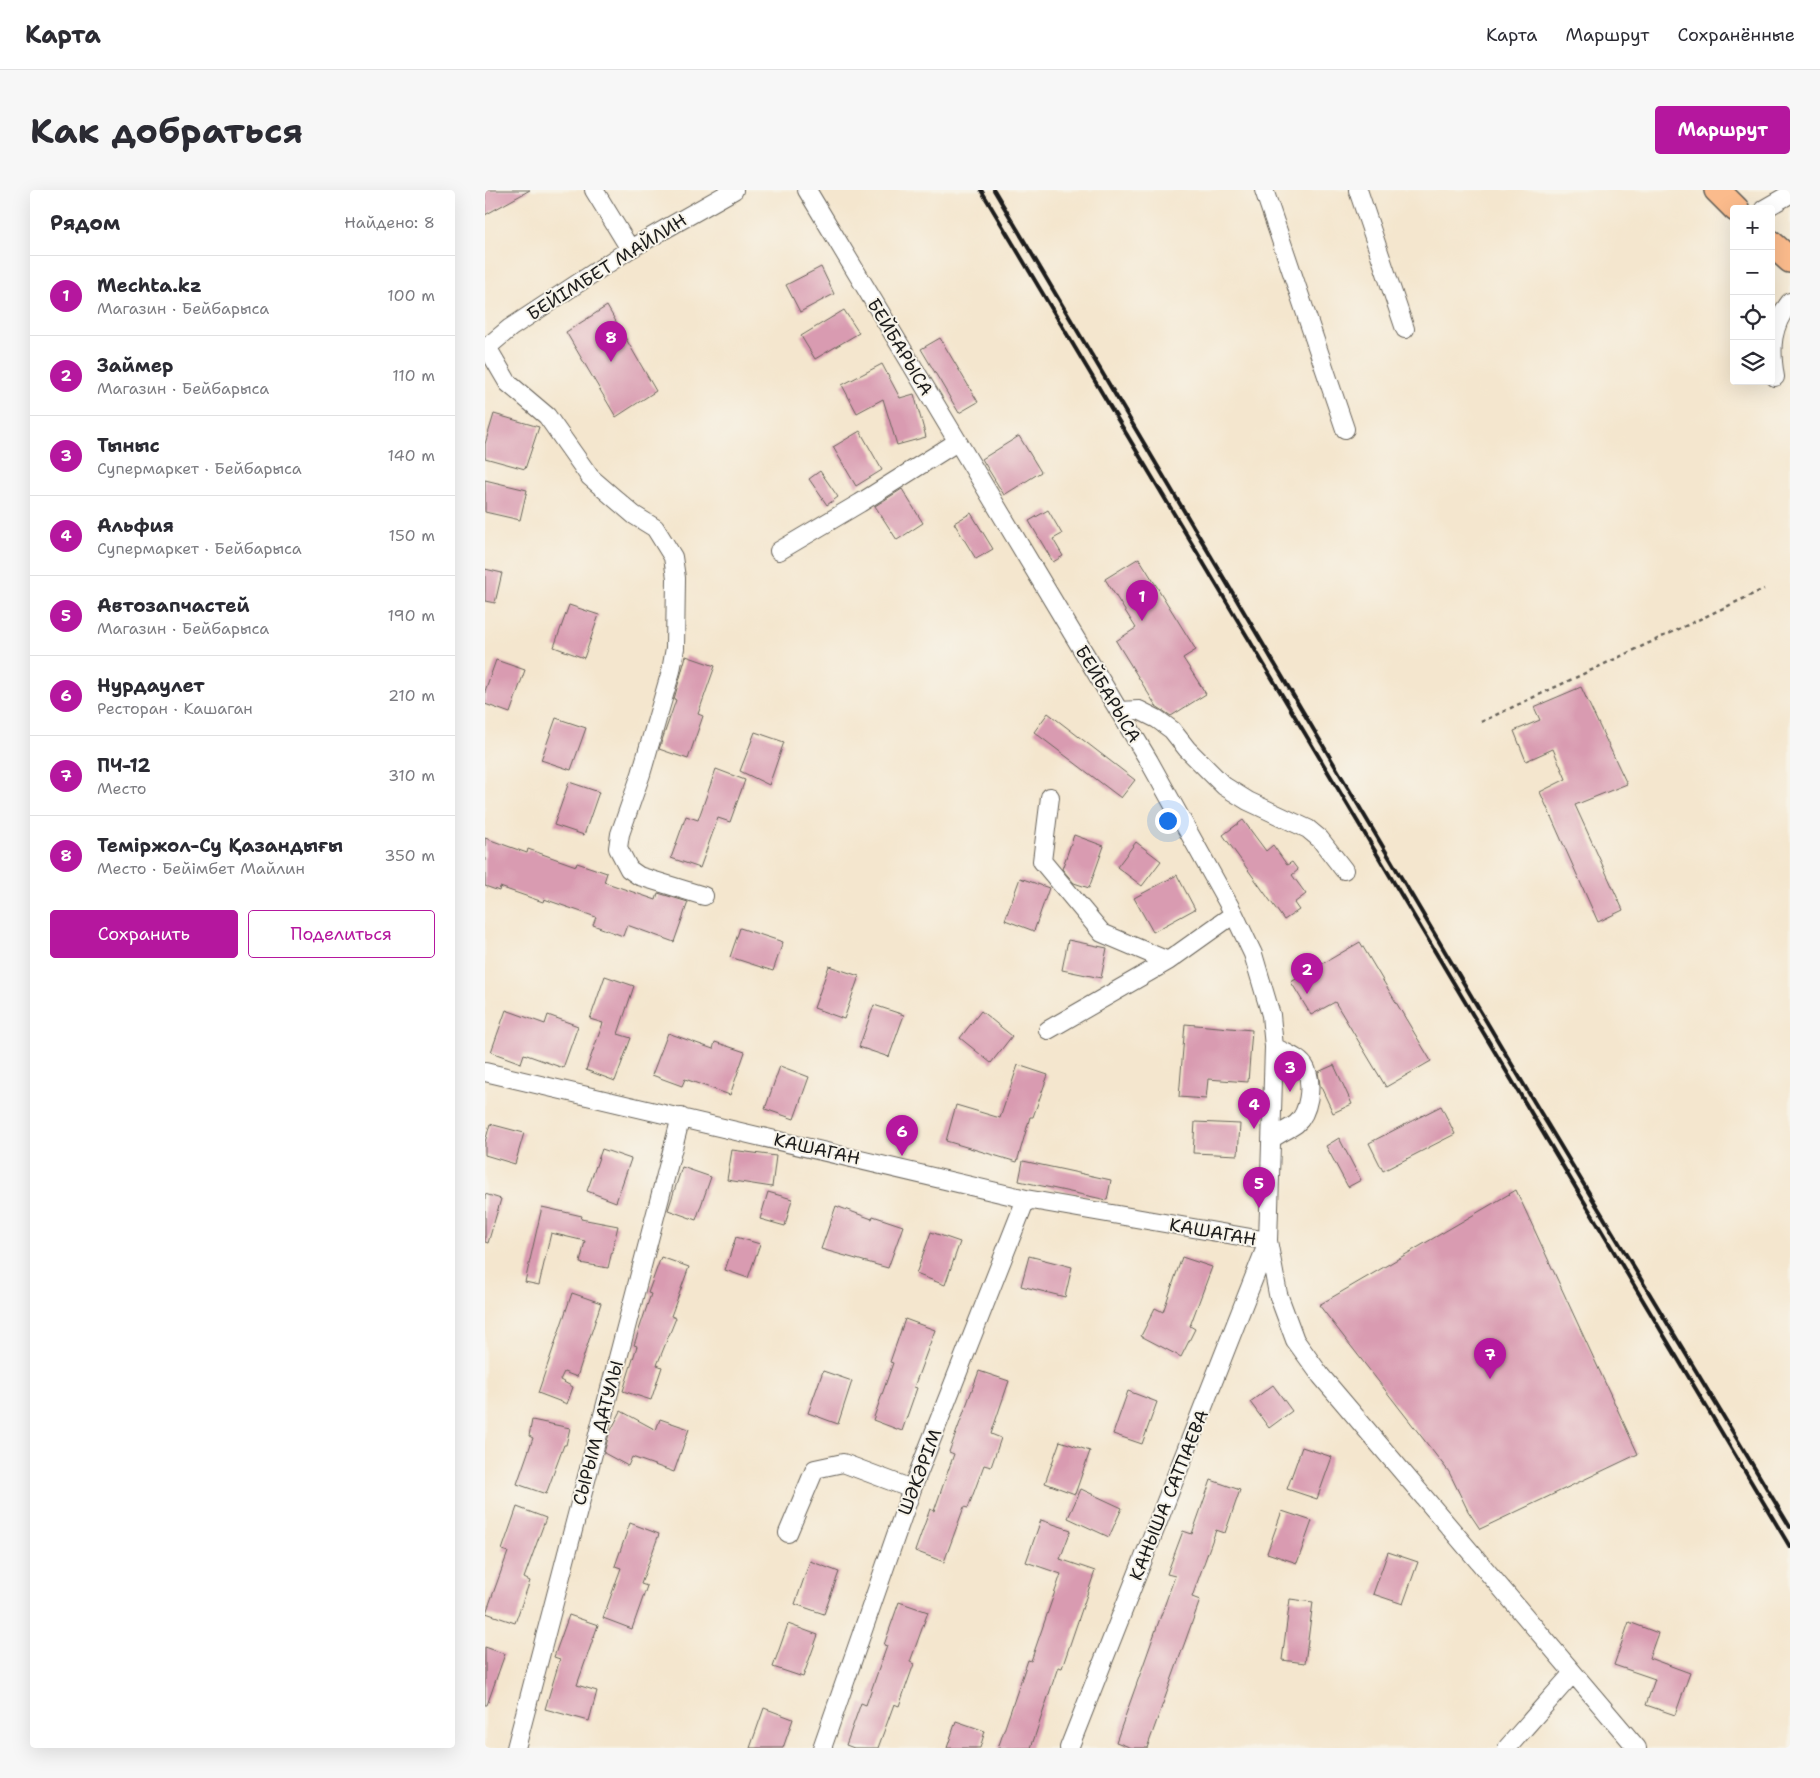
<!DOCTYPE html>
<html lang="ru">
<head>
<meta charset="utf-8">
<style>
  :root { --surface:#fff; --page:#f7f7f7; --text:#2b2b33; --muted:#7c7c81; --line:#e1e1e2; --accent:#b5179e }
  body { margin:0; font-family:"Shantell Sans",sans-serif; background:var(--page); color:var(--text) }
  .controls { position:absolute; right:15px; top:15px; display:grid; overflow:hidden; border-radius:5px; box-shadow:0 5px 20px #0002 }
  .controls button { width:45px; height:45px; display:grid; place-items:center; padding:0; border:0; border-bottom:1px solid var(--line); background:var(--surface); color:var(--text); font:25px sans-serif }
  .you { position:absolute; left:682px; top:630px; width:18px; height:18px; margin:-12px; border:4px solid #fff; border-radius:50%; background:#1a73e8; box-shadow:0 0 0 8px #1a73e833 }
  .badge { display:grid; place-items:center; width:32px; height:32px; border-radius:50%; background:var(--accent); color:#fff; font-size:16px; font-weight:700 }
  .pin { position:absolute; translate:-50% -41px; filter:drop-shadow(0 1px 2px #0008) }
  .pin::after { content:''; position:absolute; top:26px; width:18px; height:15px; background:inherit; clip-path:polygon(0 0,100% 0,50% 100%) }
  .list { margin:0; padding:0; list-style:none }
  h2 { display:flex; justify-content:space-between; align-items:center; height:65px; margin:0; padding:0 20px; font-size:21px }
  h2 small { font-size:16px; font-weight:400; color:var(--muted) }
  .list li { display:grid; grid-template-columns:32px 1fr auto; gap:15px; align-items:center; box-sizing:border-box; height:80px; padding:0 20px; border-top:1px solid var(--line) }
  .list b { display:block; font-size:19px; white-space:nowrap }
  .list p { margin:0; font-size:16px; white-space:nowrap; color:var(--muted) }
  .list em { font-size:16px; font-style:normal; color:var(--muted) }
  .actions { display:flex; gap:10px; padding:15px 20px }
  .actions a { flex:1; padding:11px 0; border:1px solid var(--accent); border-radius:5px; text-align:center; font-size:18px; color:var(--accent) }
  .actions .main { background:var(--accent); color:#fff }
  .icon { flex:none; width:28px; height:28px; fill:none; stroke:currentColor; stroke-width:2; stroke-linecap:round; stroke-linejoin:round }
  .map { position:relative; flex:none; width:1305px; height:1558px; overflow:hidden; border-radius:5px }
  header { display:flex; align-items:center; gap:30px; box-sizing:border-box; height:70px; padding:0 25px; background:var(--surface); border-bottom:1px solid var(--line) }
  header strong { font-size:24px }
  nav { display:flex; gap:28px; margin-inline-start:auto; font-size:18px }
  .intro { display:flex; align-items:center; justify-content:space-between; box-sizing:border-box; height:120px; padding:0 30px }
  h1 { margin:0; font-size:35px }
  .button { padding:12px 22px; border-radius:5px; background:var(--accent); color:#fff; font-size:18px; font-weight:700 }
  main { display:flex; gap:30px; padding:0 30px }
  aside { flex:1; background:var(--surface); border-radius:5px; box-shadow:0 5px 20px #0002 }
  .map>svg:first-child { display:block }
</style>
</head>
<body>
<header>
<strong>Карта</strong>
<nav><a>Карта</a><a>Маршрут</a><a>Сохранённые</a></nav>
</header>
<div class="intro"><h1>Как добраться</h1><a class="button">Маршрут</a></div>
<main>
<aside>
<h2>Рядом<small>Найдено: 8</small></h2>
<ul class="list">
<li><span class="badge">1</span><div><b>Mechta.kz</b><p>Магазин · Бейбарыса</p></div><em>100 m</em></li>
<li><span class="badge">2</span><div><b>Займер</b><p>Магазин · Бейбарыса</p></div><em>110 m</em></li>
<li><span class="badge">3</span><div><b>Тыныс</b><p>Супермаркет · Бейбарыса</p></div><em>140 m</em></li>
<li><span class="badge">4</span><div><b>Альфия</b><p>Супермаркет · Бейбарыса</p></div><em>150 m</em></li>
<li><span class="badge">5</span><div><b>Автозапчастей</b><p>Магазин · Бейбарыса</p></div><em>190 m</em></li>
<li><span class="badge">6</span><div><b>Нурдаулет</b><p>Ресторан · Кашаган</p></div><em>210 m</em></li>
<li><span class="badge">7</span><div><b>ПЧ-12</b><p>Место</p></div><em>310 m</em></li>
<li><span class="badge">8</span><div><b>Теміржол-Су Қазандығы</b><p>Место · Бейімбет Майлин</p></div><em>350 m</em></li>
</ul>
<div class="actions"><a class="main">Сохранить</a><a>Поделиться</a></div>
</aside>
<div class="map">
<svg width="1305" height="1558" viewBox="0 0 1305 1558">
  <rect width="100%" height="100%" fill="#f7f3e8"/>
  <filter id="ink" filterUnits="userSpaceOnUse"><feTurbulence type="fractalNoise" baseFrequency=".02" numOctaves="2"/><feDisplacementMap in="SourceGraphic" scale="10" xChannelSelector="R" yChannelSelector="G"/><feConvolveMatrix kernelMatrix="1 2 1 2 8 2 1 2 1" color-interpolation-filters="sRGB"/></filter>
  <filter id="wash" filterUnits="userSpaceOnUse"><feTurbulence type="fractalNoise" baseFrequency=".0096" numOctaves="4" result="noise"/><feDisplacementMap in="SourceGraphic" scale="20" xChannelSelector="R" yChannelSelector="G"/><feGaussianBlur stdDeviation="1.12" result="paint"/><feColorMatrix in="noise" values="0 0 0 0 0 0 0 0 0 0 0 0 0 0 0 0 0 1.4 0 .05"/><feComposite in="paint" operator="in"/></filter>
  <g filter="url(#wash)">
    <rect width="100%" height="100%" fill="#f4e6ce"/>
    <g id="blocks">
      <path fill="#d99bb1" d="M0 0H45L0 25Z
        M336 77 349 104 315 122 301 95Z
        M122 116 171 201 131 227 81 142Z
        M359 120 374 143 330 169 316 146Z
        M455 148 493 212 474 223 436 159Z
        M397 174 415 208 429 204 441 247 412 255 398 209 372 223 357 195Z
        M9 224 54 237 40 279 0 268V254Z
        M375 241 397 280 371 296 348 257Z
        M534 246 556 282 519 305 497 269Z
        M335 281 353 307 342 315 324 289Z
        M0 290 42 300 35 330 0 322Z
        M417 299 438 333 412 350 390 316Z
        M563 320 577 344 568 349 578 366 568 372 544 331Z
        M486 323 508 359 491 369 469 333Z
        M654 368 711 460 698 468 721 504 686 526 671 516 631 451 651 438 620 389Z
        M0 379 17 383 10 413 0 411Z
        M84 415 114 425 99 468 69 457Z
        M201 466 230 476 213 524 218 526 203 569 174 559 191 510 189 509Z
        M11 470 40 480 25 523 0 514V501Z
        M1096 497 1142 594 1090 615 1138 720 1113 732 1055 602 1081 589 1068 559 1041 571 1029 541 1055 530 1049 517Z
        M563 523 650 590 636 608 549 542Z
        M71 528 101 538 86 580 56 570Z
        M270 542 299 552 284 595 255 581Z
        M231 579 260 590 245 632 233 628 215 678 186 668 201 626 213 630Z
        M84 592 114 602 99 645 69 635Z
        M758 630 781 661 788 655 802 675 807 672 813 680 807 685 821 704 809 713 814 720 799 730 738 645Z
        M589 645 619 656 604 698 589 693 577 679Z
        M0 648 42 663 43 659 91 676 92 673 122 683 119 692 171 710 173 703 203 712 189 752 142 735 138 746 108 735 111 727 59 709 58 712 15 697 14 701 0 696Z
        M651 652 676 671 657 696 632 677Z
        M692 685 710 719 668 742 649 708Z
        M535 688 564 698 549 741 520 730Z
        M255 738 298 752 288 781 245 767Z
        M583 750 622 758 616 788 577 780Z
        M875 752 946 871 901 897 850 812 826 825 806 792Z
        M344 776 374 786 359 829 329 818Z
        M120 786 149 796 133 844 146 848 130 891 101 880 118 833 105 829Z
        M389 815 419 825 404 867 374 857Z
        M21 820 60 834 63 825 93 836 78 878 39 864 36 873 6 862Z
        M496 821 527 846 506 873 475 848Z
        M700 834 767 840 763 892 723 889 721 909 694 907Z
        M183 843 228 859 230 852 260 862 245 905 200 889 197 896 167 885Z
        M533 875 563 885 548 927H545L532 972 461 951 471 915 515 928Z
        M849 875 867 914 848 923 835 895 833 882Z
        M295 876 324 887 309 929 280 919Z
        M956 916 970 944 898 981 884 953Z
        M710 932 755 934 753 965 708 963Z
        M5 934 39 943 30 974 0 965V952Z
        M854 948 876 990 863 997 841 956Z
        M117 959 146 969 131 1012 102 1001Z
        M247 960 291 966 287 997 242 990Z
        M538 971 626 990 622 1010 534 991Z
        M197 977 226 987 211 1030 183 1020Z
        M1031 1000 1153 1264 995 1339 983 1321 964 1282 834 1115Z
        M283 1002 307 1009 300 1036 275 1029Z
        M0 1004 16 1009 3 1053 0 1052Z
        M351 1016 387 1029 388 1026 418 1036 403 1078 336 1059Z
        M57 1017 97 1026 96 1029 133 1036 123 1078 95 1073 100 1051 66 1043 54 1095 40 1092Z
        M446 1042 475 1052 460 1095 431 1084Z
        M251 1047 275 1054 263 1088 240 1080Z
        M544 1066 587 1077 580 1107 536 1096Z
        M176 1067 204 1077 186 1126 191 1128 172 1175 177 1177 166 1210 138 1201 152 1156 149 1155 166 1104 163 1103Z
        M697 1067 727 1077 705 1136 710 1139 696 1167 656 1146 670 1118 678 1122Z
        M87 1103 116 1113 92 1187 79 1182 75 1190 88 1197 82 1214 53 1203Z
        M420 1129 450 1140 429 1197 432 1198 417 1241 388 1230 408 1173 405 1172Z
        M338 1181 367 1191 353 1234 323 1223Z
        M494 1181 524 1191 506 1244 516 1248 506 1277 499 1275 483 1318 479 1317 459 1372 430 1361 445 1319 449 1321 469 1264 464 1262Z
        M788 1195 807 1221 784 1238 765 1212Z
        M643 1201 672 1212 657 1254 628 1244Z
        M136 1221 171 1240 175 1229 204 1239 189 1282 147 1267 143 1276 119 1263 124 1244Z
        M47 1230 85 1238 81 1255H79L61 1304 32 1294 48 1248 44 1246Z
        M575 1251 605 1261 590 1304 560 1293Z
        M817 1257 847 1267 832 1309 802 1299Z
        M726 1290 755 1300 740 1343 731 1340 707 1407 715 1410 662 1558H647L631 1552 690 1386 682 1384 698 1341 707 1344Z
        M596 1299 637 1318 624 1347 583 1328Z
        M32 1317 61 1328 39 1388 45 1391 30 1433 1 1423 23 1362 17 1360Z
        M797 1321 827 1331 812 1373 782 1363Z
        M556 1330 586 1340 575 1369 610 1381 577 1478 573 1477 546 1558H513L543 1470 546 1471 576 1384 541 1372Z
        M145 1333 174 1344 156 1394 162 1396 147 1439 118 1428 136 1378 130 1376Z
        M903 1362 933 1372 918 1414 888 1404Z
        M325 1371 354 1382 339 1424 310 1414Z
        M805 1409 828 1412 820 1473 797 1470Z
        M414 1412 443 1422 425 1472 429 1474 414 1516 409 1514 393 1558H369L361 1555 376 1513 381 1515 402 1456 399 1455Z
        M84 1425 113 1435 92 1495 112 1501 104 1531 60 1519 75 1469 69 1467Z
        M1144 1432 1173 1443 1164 1468 1205 1483 1190 1525 1161 1515 1170 1489 1129 1475Z
        M303 1434 333 1445 318 1487 288 1477Z
        M0 1457 20 1464 2 1515H0Z
        M279 1518 308 1529 298 1558H265Z
        M471 1531 500 1541 495 1558H462Z"/>
    </g>
  </g>
  <g filter="url(#ink)">
    <use href="#blocks" fill-opacity="0" stroke="#68635a" stroke-width="1"/>
    <g fill="none" stroke-linecap="round" stroke-linejoin="round">
      <g stroke="#68635a" stroke-width="20">
        <path id="minor" d="M109 0 145 59
          M322 0 664 571 749 724 768 764 786 825 789 857 783 1051 793 1104 810 1150 836 1186 1152 1558
          M779 0 860 239
          M873 0 920 139
          M1279 19 1305 4
          M2 157 23 193 62 226 105 287 149 325 170 338 188 367 191 388 190 458 186 481 156 584 135 644 133 658 144 679 154 686 219 706
          M0 159 25 138 145 59 249 0
          M1290 187C1285 158 1286 136 1305 112
          M294 361 375 313 472 252
          M634 521 654 520 672 529 687 540 702 559 739 596 763 611 823 639 835 649 859 680
          M565 607 557 671 617 743 683 771
          M563 840 683 771 749 724
          M0 882 541 1009 783 1051
          M788 948C795 943 804 939 811 934 824 923 828 895 821 879 816 868 800 863 789 857
          M303 1343 330 1279 358 1273 427 1299
          M31 1558 196 927
          M337 1558 427 1299 541 1009
          M584 1558 783 1052
          M1022 1558 1088 1483"/>
      </g>
      <g stroke="#68635a" stroke-width="28">
        <path id="highway" d="M1232 0 1251 19
          M1286 53 1305 70"/>
      </g>
      <path stroke="#68635a" stroke-width="2.5" stroke-dasharray="4 4" stroke-linecap="butt" d="M996 532 1279 399"/>
      <use href="#minor" stroke="#fff" stroke-width="18"/>
      <use href="#highway" stroke="#fbbb8c" stroke-width="25"/>
      <path stroke="#1c1c1c" stroke-width="4" d="M496 0 1305 1357
        M509 0 1042 900 1305 1337"/>
    </g>
  </g>
  <g text-anchor="middle" dominant-baseline="central" stroke-width="4" stroke-linejoin="round" paint-order="stroke">
    <g font-size="18" fill="#1c1c1c" stroke="#f7f3e8">
      <text transform="translate(122 77) rotate(-32)">БЕЙІМБЕТ МАЙЛИН</text>
      <text transform="translate(415 157) rotate(59)">БЕЙБАРЫСА</text>
      <text transform="translate(623 504) rotate(59)">БЕЙБАРЫСА</text>
      <text transform="translate(332 959) rotate(13)">КАШАГАН</text>
      <text transform="translate(728 1042) rotate(10)">КАШАГАН</text>
      <text transform="translate(113 1243) rotate(-75)">СЫРЫМ ДАТУЛЫ</text>
      <text transform="translate(435 1282) rotate(-69)">ШӘКӘРІМ</text>
      <text transform="translate(684 1305) rotate(-68)">КАНЫША САТПАЕВА</text>
    </g>
  </g>
</svg>
<div class="controls">
<button>+</button>
<button>−</button>
<button><svg class="icon" aria-label="locate" viewBox="0 0 24 24"><circle cx="12" cy="12" r="6"/><path d="M12 2v4M12 18v4M2 12h4M18 12h4"/></svg></button>
<button><svg class="icon" aria-label="layers" viewBox="0 0 24 24"><path d="M12 4l9 5-9 5-9-5zM3 14l9 5 9-5"/></svg></button>
</div>
<div class="you"></div>
<div class="pin badge" style="left:657px;top:431px">1</div>
<div class="pin badge" style="left:822px;top:804px">2</div>
<div class="pin badge" style="left:805px;top:902px">3</div>
<div class="pin badge" style="left:769px;top:939px">4</div>
<div class="pin badge" style="left:774px;top:1018px">5</div>
<div class="pin badge" style="left:417px;top:966px">6</div>
<div class="pin badge" style="left:1005px;top:1189px">7</div>
<div class="pin badge" style="left:126px;top:172px">8</div>
</div>
</main>
</body>
</html>
